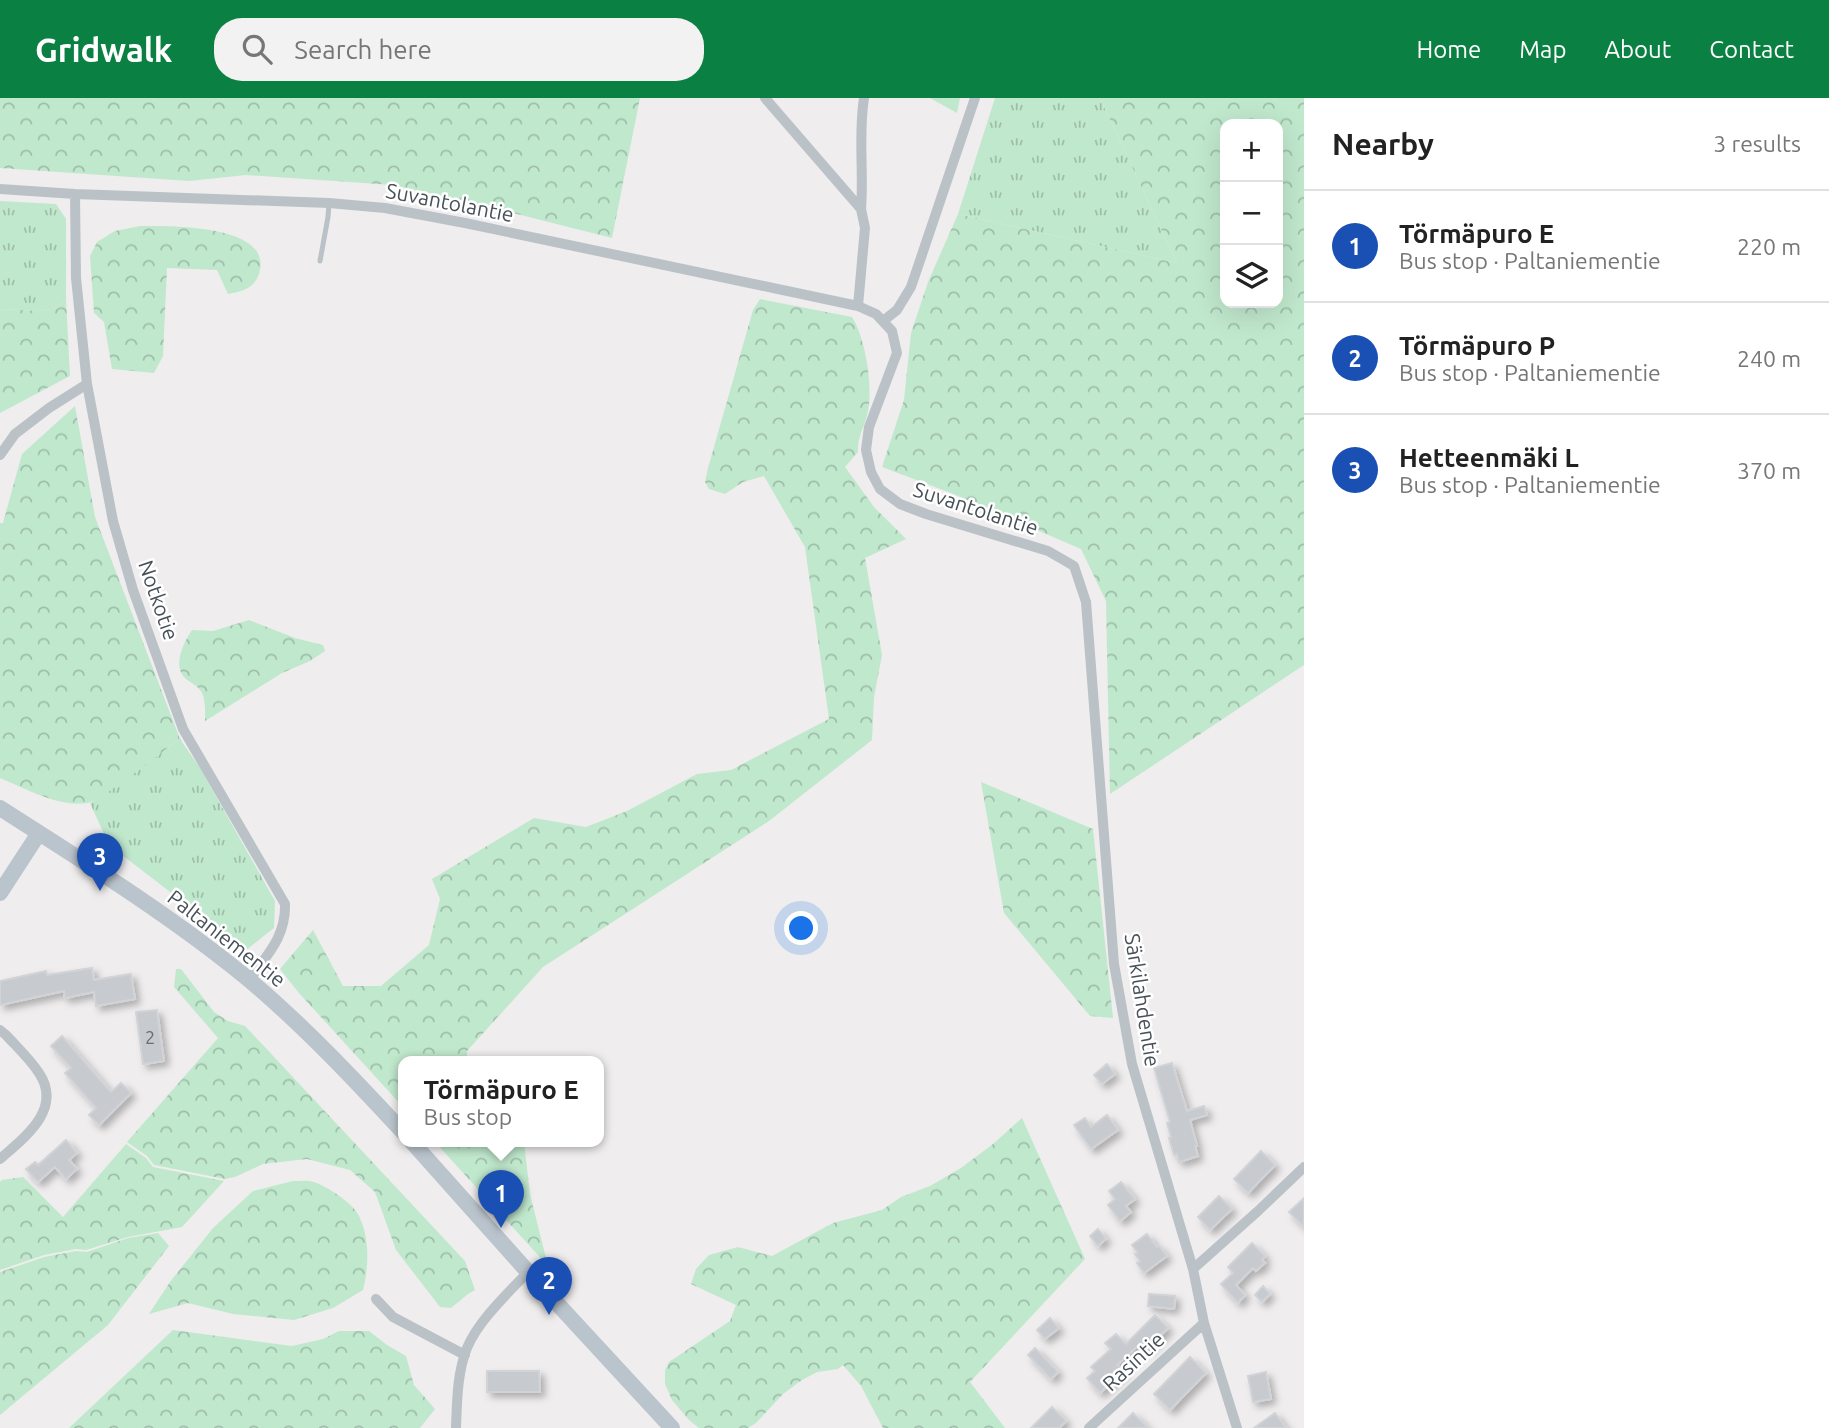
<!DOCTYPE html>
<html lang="en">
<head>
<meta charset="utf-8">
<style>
  :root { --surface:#fff; --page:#f2f2f2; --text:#222; --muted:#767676; --line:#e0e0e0; --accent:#0b8043 }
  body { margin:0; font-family:Ubuntu,sans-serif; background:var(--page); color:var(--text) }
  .controls { position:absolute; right:21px; top:21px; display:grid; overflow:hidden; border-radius:14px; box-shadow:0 7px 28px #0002 }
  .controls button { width:63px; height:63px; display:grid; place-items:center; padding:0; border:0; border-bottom:2px solid var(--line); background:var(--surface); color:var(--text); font:35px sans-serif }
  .you { position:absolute; left:802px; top:831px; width:24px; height:24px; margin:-18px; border:5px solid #fff; border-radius:50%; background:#1a73e8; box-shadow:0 0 0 10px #1a73e833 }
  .badge { display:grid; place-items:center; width:46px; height:46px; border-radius:50%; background:var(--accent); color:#fff; font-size:23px; font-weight:700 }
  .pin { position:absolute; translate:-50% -58px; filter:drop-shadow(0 2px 4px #0008) }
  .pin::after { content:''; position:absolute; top:37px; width:24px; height:21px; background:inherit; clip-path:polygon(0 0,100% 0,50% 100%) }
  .popup { position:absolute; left:398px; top:958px; width:206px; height:91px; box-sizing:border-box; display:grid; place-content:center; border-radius:14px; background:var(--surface); filter:drop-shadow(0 2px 5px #0005); font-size:23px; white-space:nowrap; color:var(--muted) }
  .popup b { font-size:26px; color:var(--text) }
  .popup::after { content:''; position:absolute; left:50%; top:100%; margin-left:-14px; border:14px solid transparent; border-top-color:var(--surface) }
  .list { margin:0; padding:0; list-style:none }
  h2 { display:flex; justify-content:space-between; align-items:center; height:91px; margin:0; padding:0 28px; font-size:30px }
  h2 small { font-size:23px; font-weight:400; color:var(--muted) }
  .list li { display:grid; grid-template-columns:46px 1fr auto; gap:21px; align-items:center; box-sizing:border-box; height:112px; padding:0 28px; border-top:2px solid var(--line) }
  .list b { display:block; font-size:26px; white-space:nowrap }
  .list p { margin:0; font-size:23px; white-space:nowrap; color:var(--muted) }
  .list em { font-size:23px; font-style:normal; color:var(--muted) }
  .icon { flex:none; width:38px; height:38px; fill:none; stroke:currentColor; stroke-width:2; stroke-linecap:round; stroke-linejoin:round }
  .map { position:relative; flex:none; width:1304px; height:1330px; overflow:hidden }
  header { display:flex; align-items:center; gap:42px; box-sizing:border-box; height:98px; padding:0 35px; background:var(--accent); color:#fff }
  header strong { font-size:33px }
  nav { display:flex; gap:38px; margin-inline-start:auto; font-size:24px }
  .search { width:490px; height:63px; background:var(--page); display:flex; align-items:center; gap:18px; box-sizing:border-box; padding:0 24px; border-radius:28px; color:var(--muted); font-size:26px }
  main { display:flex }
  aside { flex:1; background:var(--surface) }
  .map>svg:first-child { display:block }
</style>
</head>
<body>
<header>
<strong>Gridwalk</strong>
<div class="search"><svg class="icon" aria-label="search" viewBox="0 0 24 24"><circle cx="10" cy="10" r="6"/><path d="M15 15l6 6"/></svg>Search here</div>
<nav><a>Home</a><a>Map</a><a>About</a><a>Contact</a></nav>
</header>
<main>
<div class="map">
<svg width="1304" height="1330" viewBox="0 0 1304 1330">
  <defs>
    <pattern id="grass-tufts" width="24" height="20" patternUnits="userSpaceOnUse" patternTransform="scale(1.75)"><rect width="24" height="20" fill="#c0e8cd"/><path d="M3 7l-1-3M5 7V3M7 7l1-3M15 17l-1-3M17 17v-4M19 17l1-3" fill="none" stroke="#9ebea9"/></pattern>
    <pattern id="forest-crowns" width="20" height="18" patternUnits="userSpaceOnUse" patternTransform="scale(1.75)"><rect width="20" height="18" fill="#c0e8cd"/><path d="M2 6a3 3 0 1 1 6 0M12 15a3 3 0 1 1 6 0" fill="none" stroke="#9ebea9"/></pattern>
    <filter id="shadow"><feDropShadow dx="4.5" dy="4.5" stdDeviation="3.5" flood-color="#0004"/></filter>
  </defs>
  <rect width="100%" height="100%" fill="#efeded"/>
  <path fill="url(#grass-tufts)" d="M930 0H960L957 15Z
    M995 0H1100L1177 165 958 116Z
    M0 103 56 106 66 121V201L58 210 39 213 0 211Z
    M180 641 200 670 275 803 274 830 246 852 223 839 178 800 109 747 90 705 123 683Z"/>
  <path fill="url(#forest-crowns)" fill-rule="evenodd" d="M0 0H640L612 140 477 106 393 87 246 77 189 83 0 70Z
    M1100 0H1304V567L1110 696 1106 503 1081 451 951 395 882 369 904 302 911 235 928 184 958 116 1177 165ZM1225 26H1278V205H1225Z
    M140 128C169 128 269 126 260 172 256 190 244 193 228 196L217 172 167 170 163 258 154 275 112 271 104 224 94 215 90 158 97 144 115 133Z
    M66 201 70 278 0 315V211L39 213 58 210Z
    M760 201 852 219C866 241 874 292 867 317 864 330 857 340 858 354L845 369 874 409 906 441 865 460 882 557 874 599 872 642 769 723 543 869 467 953V964H403V1009L299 895 280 871 313 832 343 888H381L429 847 440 801 432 781 534 720 586 729 627 713 697 676 731 672 829 621 805 449 764 378 743 384 725 396 709 391 705 384 708 370 753 212Z
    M75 308 95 419 180 641C164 652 100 704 87 705 57 709 27 691 0 680V425H3L22 356Z
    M249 522 295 540 323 547 325 553 310 563 282 575 205 623C205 614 206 604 202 595 198 587 190 585 185 580 172 567 184 544 192 532L213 533Z
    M981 684 1093 731 1113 920 1090 918 1004 815Z
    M176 871H181L214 914 228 923 245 928 465 1163 475 1192 468 1196 451 1210 440 1209 396 1152 375 1094 350 1072 307 1061 263 1066 235 1079 225 1081 154 1067 147 1058 127 1044 218 940 174 889Z
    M1022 1020 1085 1161 970 1284 1005 1330H883L861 1288 843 1267 838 1271 817 1274 802 1282 783 1296 756 1325 748 1330H699L689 1322 672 1302 665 1286V1272L669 1264 730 1223 736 1207 691 1186 696 1171 709 1157 738 1149 772 1158 833 1125 882 1112 901 1099 930 1088 961 1070 993 1046Z
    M435 1044H524L530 1096 548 1168Z
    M126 1046 146 1060 153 1069 224 1083 182 1129 128 1139 86 1152 76 1151 44 1157 0 1172V1084L2 1082 23 1079 63 1119Z
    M293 1083C300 1083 308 1082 314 1084 328 1089 351 1104 358 1116 370 1139 369 1168 363 1192L333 1210 294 1222 233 1216 188 1205 149 1216 170 1184 213 1130 253 1093Z
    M158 1135 169 1148 108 1227 0 1317V1174L44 1159 76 1153 87 1154 128 1140Z
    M173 1232 292 1248 323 1241 339 1233H369L387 1247 406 1258 414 1287 435 1311 420 1330H69Z"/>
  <path fill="#c7cacf" stroke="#d1d3d7" stroke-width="2" filter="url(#shadow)" d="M92 870 94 882 131 876 135 901 96 908 94 894 65 900 64 893 0 907V883L46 873 47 877Z
    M157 912 164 963 143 966 136 914Z
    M62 938 111 994 121 985 131 995 99 1027 89 1017 96 1010 65 975 71 970 51 948Z
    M1172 965 1187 1013 1204 1008 1207 1017 1190 1022 1197 1048H1195L1198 1058 1179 1064 1177 1056 1174 1057 1169 1040 1171 1039 1167 1025 1170 1024 1154 970Z
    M1107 966 1115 976 1102 986 1094 977Z
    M1107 1017 1118 1032 1091 1051 1074 1027 1085 1020 1091 1029Z
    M66 1042 77 1055 69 1062 77 1071 66 1081 55 1069 38 1084 26 1071 35 1064 38 1067Z
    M1261 1053 1275 1067 1248 1095 1234 1081Z
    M1121 1084 1135 1101 1126 1108 1131 1114 1120 1123 1108 1107 1115 1101 1109 1093Z
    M1219 1098 1232 1111 1210 1132 1198 1119Z
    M1304 1100V1129L1289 1114Z
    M1098 1131 1106 1141 1098 1148 1090 1138Z
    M1147 1136 1157 1149 1159 1148 1167 1158 1144 1175 1137 1165 1140 1163 1135 1156 1138 1155 1132 1147Z
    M1252 1145 1265 1158 1262 1162 1265 1165 1256 1173 1253 1170 1236 1187 1245 1197 1238 1205 1221 1186 1233 1175 1228 1169Z
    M1263 1188 1270 1196 1262 1204 1255 1197Z
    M1149 1196 1175 1198 1174 1211 1148 1208Z
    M1155 1217 1168 1230 1147 1251 1141 1245 1117 1267 1124 1273 1100 1295 1087 1280 1095 1273 1091 1269 1111 1251 1105 1245 1116 1236 1126 1246Z
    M1050 1220 1059 1230 1045 1241 1037 1232Z
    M1035 1250 1058 1274 1051 1281 1028 1257Z
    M1190 1259 1206 1275 1170 1312 1154 1296Z
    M487 1273H539L540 1294H487Z
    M1266 1274 1271 1301 1253 1304 1248 1278Z
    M1052 1309 1066 1323 1059 1330H1031Z
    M1133 1315 1148 1330H1118Z
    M1275 1315 1286 1330H1254Z"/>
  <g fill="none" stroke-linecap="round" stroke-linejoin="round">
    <path stroke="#bac2c7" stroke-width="5" d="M320 163 328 119 329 105"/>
    <path stroke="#bac2c7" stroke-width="10" d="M765 0 861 111 865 130 858 208
      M0 91 75 96 329 105 385 110 465 125 858 208 876 216 892 233 897 255 869 329 866 352 871 374 880 391 900 406 926 416 1048 453 1074 468 1086 504 1114 866 1132 966 1193 1171 1204 1225 1237 1330
      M75 96 76 180 87 286 113 423 133 492 183 631 285 806C286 839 267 857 249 882
      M861 111C864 74 858 37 864 0
      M883 223 897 212 911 189 975 0
      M0 357 15 336 49 310 87 286
      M0 932 6 937C17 949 30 961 39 975 63 1011 25 1039 0 1061
      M1193 1171 1258 1113 1304 1069
      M376 1201 393 1219 465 1257
      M456 1330C457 1304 457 1275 467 1250 478 1223 508 1195 528 1174
      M1089 1330 1204 1225"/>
    <path stroke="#bac4cc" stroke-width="16" d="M0 710C84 764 169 816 247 880 303 927 353 980 403 1034
      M0 795 39 735
      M412 1044 528 1174 672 1330"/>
  </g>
  <g text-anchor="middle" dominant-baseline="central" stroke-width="5" stroke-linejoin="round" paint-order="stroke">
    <g font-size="18" fill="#676f75">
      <text x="150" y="939">2</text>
    </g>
    <g font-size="21" fill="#475157" stroke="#fff">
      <text transform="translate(450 104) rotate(11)">Suvantolantie</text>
      <text transform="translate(976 410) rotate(18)">Suvantolantie</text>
      <text transform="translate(159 502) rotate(71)">Notkotie</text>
      <text transform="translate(227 840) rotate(38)">Paltaniementie</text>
      <text transform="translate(1143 902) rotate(81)">Särkilahdentie</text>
      <text transform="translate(1133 1263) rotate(-43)">Rasintie</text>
    </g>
  </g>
</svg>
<div class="controls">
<button>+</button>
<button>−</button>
<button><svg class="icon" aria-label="layers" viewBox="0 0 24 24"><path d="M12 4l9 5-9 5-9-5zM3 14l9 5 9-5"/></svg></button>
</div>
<div class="you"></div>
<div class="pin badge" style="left:501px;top:1130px;background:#1a4fb4">1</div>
<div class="popup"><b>Törmäpuro E</b>Bus stop</div>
<div class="pin badge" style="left:549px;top:1217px;background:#1a4fb4">2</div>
<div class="pin badge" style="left:100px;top:793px;background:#1a4fb4">3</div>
</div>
<aside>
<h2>Nearby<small>3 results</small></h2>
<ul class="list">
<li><span class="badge" style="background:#1a4fb4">1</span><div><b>Törmäpuro E</b><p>Bus stop · Paltaniementie</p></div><em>220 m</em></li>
<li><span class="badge" style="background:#1a4fb4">2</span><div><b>Törmäpuro P</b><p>Bus stop · Paltaniementie</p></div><em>240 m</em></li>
<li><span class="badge" style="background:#1a4fb4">3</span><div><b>Hetteenmäki L</b><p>Bus stop · Paltaniementie</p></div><em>370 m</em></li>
</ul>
</aside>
</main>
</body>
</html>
